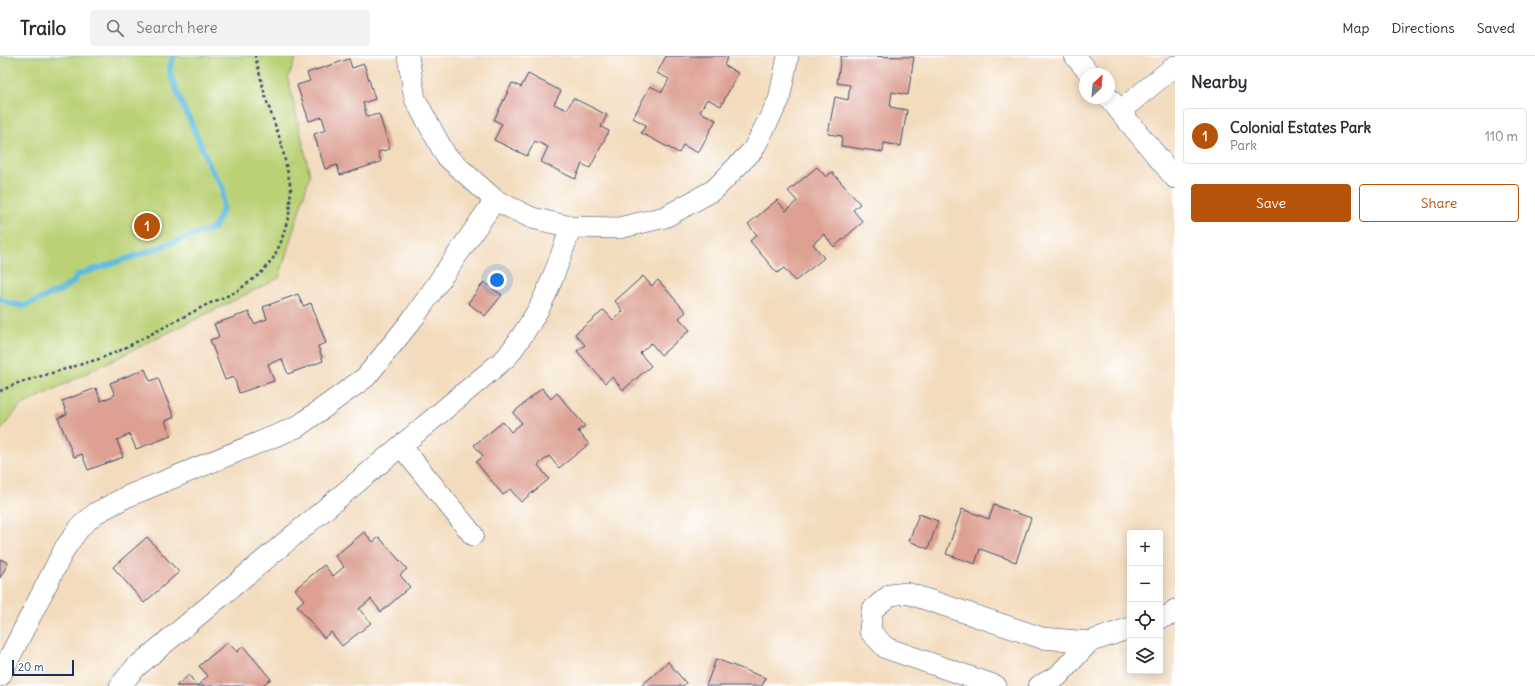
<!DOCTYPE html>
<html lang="en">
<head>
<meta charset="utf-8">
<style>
  :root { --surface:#fff; --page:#f2f2f3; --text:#2b2b33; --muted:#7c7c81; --line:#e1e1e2; --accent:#b45309 }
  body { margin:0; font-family:Delius,sans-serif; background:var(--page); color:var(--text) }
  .controls { position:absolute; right:12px; bottom:12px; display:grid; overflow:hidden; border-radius:4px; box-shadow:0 2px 10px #0003 }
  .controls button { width:36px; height:36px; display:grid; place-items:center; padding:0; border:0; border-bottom:1px solid var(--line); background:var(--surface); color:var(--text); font:20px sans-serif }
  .compass { position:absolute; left:1079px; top:12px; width:36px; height:36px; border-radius:50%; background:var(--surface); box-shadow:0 2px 10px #0003; rotate:26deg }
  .scale { position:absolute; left:12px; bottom:10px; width:62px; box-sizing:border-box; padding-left:4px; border:2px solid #1b2f5e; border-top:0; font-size:11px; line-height:14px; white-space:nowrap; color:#1b2f5e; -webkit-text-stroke:3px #fff; paint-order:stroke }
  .you { position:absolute; left:497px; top:224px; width:14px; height:14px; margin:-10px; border:3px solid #fff; border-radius:50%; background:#1a73e8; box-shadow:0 0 0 6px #1a73e833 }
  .badge { display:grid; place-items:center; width:26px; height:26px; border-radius:50%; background:var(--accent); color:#fff; font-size:13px; font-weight:700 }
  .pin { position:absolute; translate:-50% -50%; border:2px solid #fff; box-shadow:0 1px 4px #0006 }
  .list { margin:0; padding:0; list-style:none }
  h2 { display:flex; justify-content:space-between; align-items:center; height:52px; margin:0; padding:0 16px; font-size:17px }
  h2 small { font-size:13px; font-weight:400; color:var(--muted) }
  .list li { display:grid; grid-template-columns:26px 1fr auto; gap:12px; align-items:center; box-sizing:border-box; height:56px; margin:0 8px 8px; padding:0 8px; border:1px solid var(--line); border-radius:4px }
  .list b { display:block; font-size:15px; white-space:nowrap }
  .list p { margin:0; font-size:13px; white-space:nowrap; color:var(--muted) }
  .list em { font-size:13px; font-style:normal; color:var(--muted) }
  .actions { display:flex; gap:8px; padding:12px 16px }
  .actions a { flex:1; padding:9px 0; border:1px solid var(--accent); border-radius:4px; text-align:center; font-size:14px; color:var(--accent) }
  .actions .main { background:var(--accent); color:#fff }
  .icon { flex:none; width:22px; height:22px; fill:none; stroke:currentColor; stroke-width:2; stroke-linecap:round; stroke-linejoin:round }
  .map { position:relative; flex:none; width:1175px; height:630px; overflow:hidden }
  header { display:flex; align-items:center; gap:24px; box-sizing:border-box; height:56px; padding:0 20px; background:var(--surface); border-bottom:1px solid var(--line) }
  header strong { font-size:19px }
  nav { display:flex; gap:22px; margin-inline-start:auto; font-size:14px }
  .search { width:280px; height:36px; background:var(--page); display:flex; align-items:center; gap:10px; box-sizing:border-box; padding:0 14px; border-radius:4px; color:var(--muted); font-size:15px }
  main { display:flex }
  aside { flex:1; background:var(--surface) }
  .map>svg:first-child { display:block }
</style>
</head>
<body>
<header>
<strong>Trailo</strong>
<div class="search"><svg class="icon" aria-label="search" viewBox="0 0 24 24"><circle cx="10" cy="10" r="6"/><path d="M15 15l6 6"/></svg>Search here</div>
<nav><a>Map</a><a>Directions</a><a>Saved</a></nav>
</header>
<main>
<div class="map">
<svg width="1175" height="630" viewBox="0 0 1175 630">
  <rect width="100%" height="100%" fill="#fff"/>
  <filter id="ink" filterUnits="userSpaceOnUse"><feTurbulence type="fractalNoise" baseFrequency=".025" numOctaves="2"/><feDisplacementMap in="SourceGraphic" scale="8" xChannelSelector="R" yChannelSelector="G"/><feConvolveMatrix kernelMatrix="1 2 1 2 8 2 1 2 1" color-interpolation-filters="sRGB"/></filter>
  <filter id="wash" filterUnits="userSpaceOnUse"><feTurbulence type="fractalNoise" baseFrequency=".012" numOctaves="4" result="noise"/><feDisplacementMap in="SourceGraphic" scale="16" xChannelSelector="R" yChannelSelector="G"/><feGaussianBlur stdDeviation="0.9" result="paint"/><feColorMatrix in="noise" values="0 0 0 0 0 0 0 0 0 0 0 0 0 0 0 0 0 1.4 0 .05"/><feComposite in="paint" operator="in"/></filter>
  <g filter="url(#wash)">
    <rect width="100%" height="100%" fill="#f3dcbd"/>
    <path fill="#bbd176" stroke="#6b806a" d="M0 0H297L288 22 310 119 279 222 20 350 0 375Z"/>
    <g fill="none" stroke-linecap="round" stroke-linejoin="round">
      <path stroke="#5ebcdd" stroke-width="6" d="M0 243 9 247 24 250 61 234 74 225 77 219 144 197 214 172 223 153V132L211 113 189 62 183 51 170 18V11L174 0"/>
    </g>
    <g id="blocks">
      <path fill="#dda093" d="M666 0H725L728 1 724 9 738 17 721 50 707 43 700 56 716 64 698 97 683 89 679 97 641 77 646 69 633 62 650 30 662 36 669 23 657 17Z
        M841 0 914 1 908 39 892 36 890 51 907 54 901 90 884 87 883 96 841 90 842 80 828 78 835 41 848 44 850 29 837 27Z
        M349 3 352 12 364 8 375 43 363 47 367 61 379 58 390 93 378 96 381 106 340 119 337 109 325 113 314 78 326 74 322 61 309 65 297 29 310 25 307 17Z
        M528 18 561 35 554 48 567 54 573 42 607 59 601 71 609 75 590 112 582 108 575 123 541 106 548 91 535 85 527 100 494 84 502 68 494 64 512 27 521 31Z
        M817 111 826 121 832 116 860 148 853 154 863 166 834 191 824 178 813 188 824 202 795 225 784 212 777 217 750 185 757 179 748 168 777 144 786 155 797 145 788 135Z
        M643 220 652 230 658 224 686 256 679 262 690 274 661 299 651 287 640 297 651 310 623 334 612 321 605 327 577 295 585 289 575 278 604 254 613 264 623 255 615 245Z
        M484 226 502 239 485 260 468 247Z
        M298 238 303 250 311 247 326 287 318 290 323 305 288 318 282 303 268 308 274 325 239 337 234 321 225 324 210 284 219 281 214 268 249 256 254 268 267 263 263 251Z
        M145 313 150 325 158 322 174 361 165 365 171 380 136 393 130 378 117 384 123 401 88 414 82 398 74 401 58 362 67 358 62 345 96 332 101 345 115 339 110 327Z
        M542 332 551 343 557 337 585 370 578 375 589 388 559 412 549 400 538 409 549 423 521 446 510 433 503 439 476 406 483 400 474 389 503 366 511 376 522 367 513 357Z
        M994 449 1031 462 1016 506 980 493 975 508 946 498 962 453 989 463Z
        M919 458 938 465 928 493 909 485Z
        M364 476 373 486 379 481 407 513 400 519 410 531 381 556 371 543 359 553 371 567 342 590 331 576 324 582 297 550 304 544 295 533 324 509 333 520 344 511 335 500Z
        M147 481 179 516 144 547 113 511Z
        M0 503 8 507 0 522Z
        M228 586 237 596 243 590 271 623 264 628 266 630H176L189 619 197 630 208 620 199 610Z
        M716 603 766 622 762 630H706Z
        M668 606 686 627 683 630H641Z"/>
    </g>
  </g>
  <g filter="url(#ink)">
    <use href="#blocks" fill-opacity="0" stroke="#3b496c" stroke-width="1"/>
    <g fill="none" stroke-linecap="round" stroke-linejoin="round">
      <g stroke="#3b496c" stroke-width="22">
        <path id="minor" d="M408 0 415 43 446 100 495 144 532 162 571 171 619 172 665 161 714 134 753 94 779 44 788 0
          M1075 0 1090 18
          M1109 42 1175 122
          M1120 55 1175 10
          M401 390 473 479
          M1160 562 1170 559 1175 554
          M0 620 65 492 81 470 96 457 126 441 297 371 366 321 415 260 495 144
          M120 630 135 612 507 301C520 283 533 265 542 246 554 222 562 196 571 171
          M996 630 886 592 870 575 872 554 890 539 907 537 1042 582 1089 586 1130 572
          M1039 630 1058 620 1089 586"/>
      </g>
      <path stroke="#3b496c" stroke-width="2.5" stroke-dasharray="3 3" stroke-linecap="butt" d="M0 335 18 327 99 303 121 294 206 249 236 236 261 217 274 201 281 186 289 159 291 132 281 86 266 43 255 0"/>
      <use href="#minor" stroke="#fff" stroke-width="21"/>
    </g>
  </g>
</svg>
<div class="controls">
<button>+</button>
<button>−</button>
<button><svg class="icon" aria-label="locate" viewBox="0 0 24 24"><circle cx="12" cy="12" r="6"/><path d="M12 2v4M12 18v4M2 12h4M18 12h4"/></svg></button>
<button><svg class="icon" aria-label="layers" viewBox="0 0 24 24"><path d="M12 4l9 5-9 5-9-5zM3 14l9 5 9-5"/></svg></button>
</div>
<svg class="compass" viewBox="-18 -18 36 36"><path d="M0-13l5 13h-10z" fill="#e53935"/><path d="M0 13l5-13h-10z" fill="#7c7c81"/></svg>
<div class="scale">20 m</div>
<div class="you"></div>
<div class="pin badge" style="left:147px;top:170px">1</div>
</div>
<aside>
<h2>Nearby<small></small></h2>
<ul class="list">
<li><span class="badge">1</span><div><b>Colonial Estates Park</b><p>Park</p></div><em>110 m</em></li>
</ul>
<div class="actions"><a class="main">Save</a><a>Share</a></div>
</aside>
</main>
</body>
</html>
